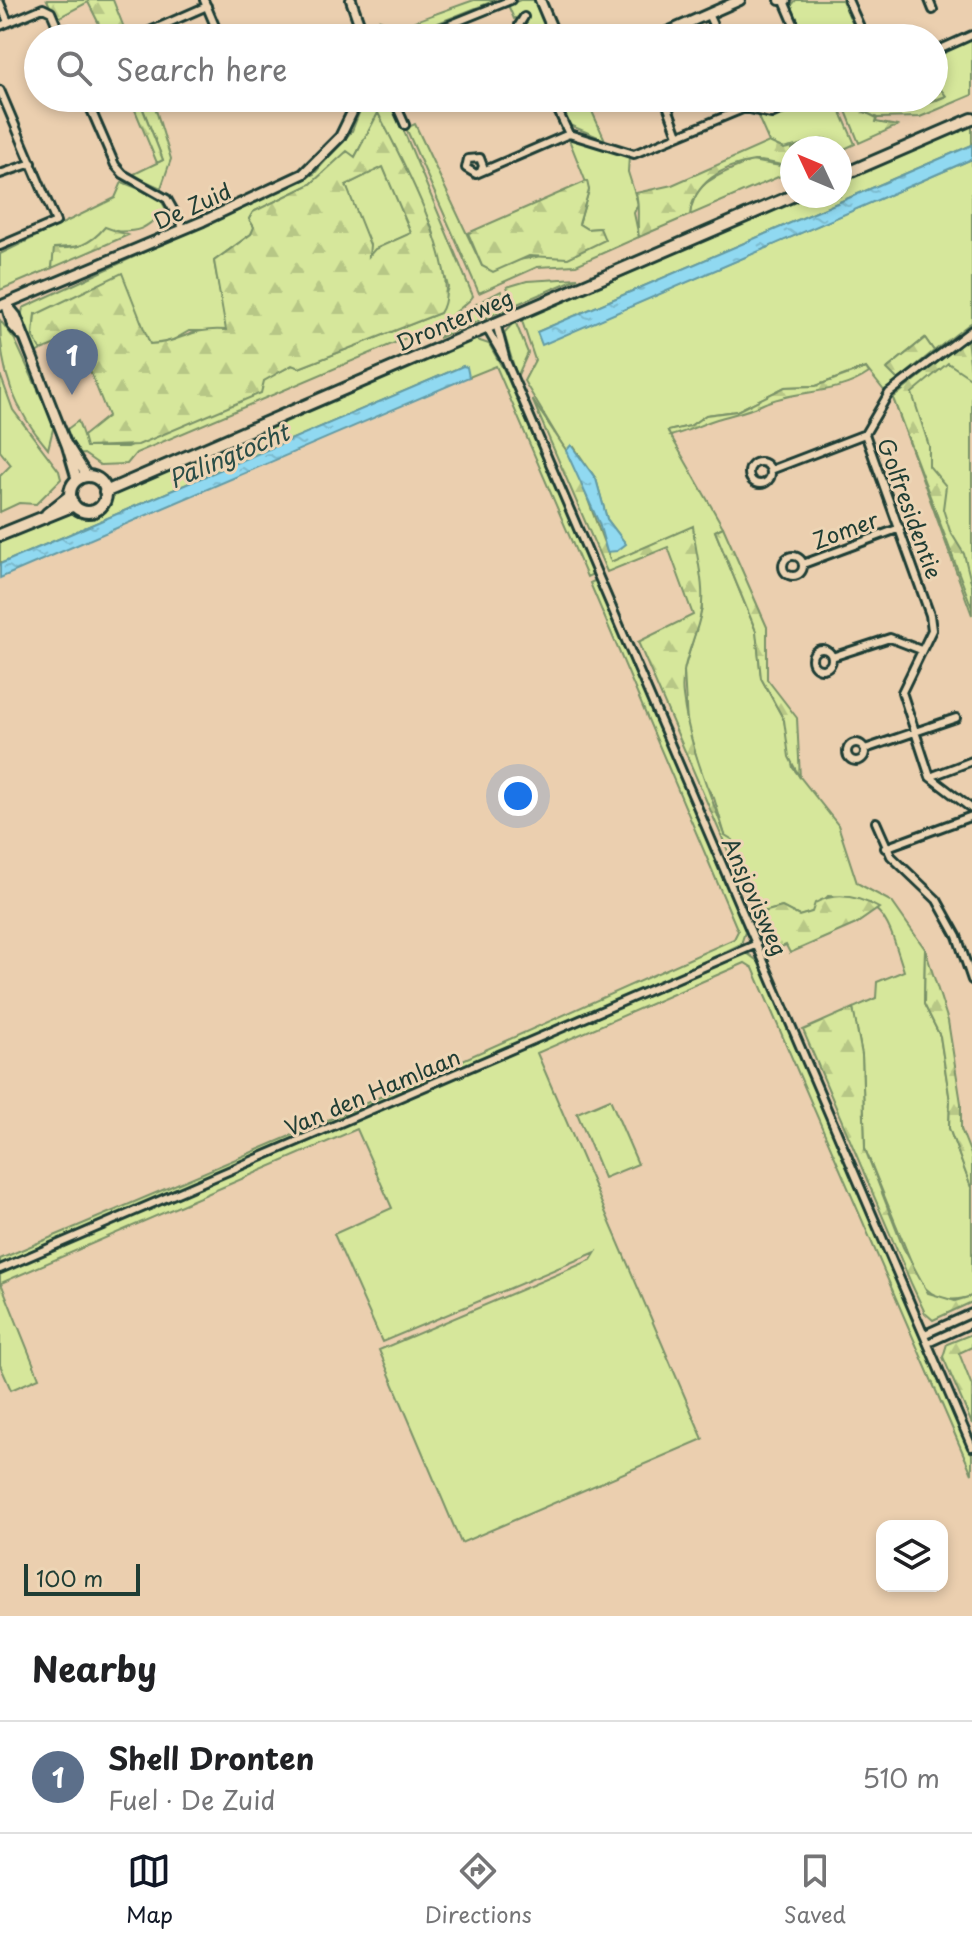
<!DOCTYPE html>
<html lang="en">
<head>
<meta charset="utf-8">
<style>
  :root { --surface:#fff; --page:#f6f6f6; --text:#202124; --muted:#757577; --line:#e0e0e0; --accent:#111827 }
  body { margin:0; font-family:"Playpen Sans",sans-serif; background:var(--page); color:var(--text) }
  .controls { position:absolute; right:24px; bottom:24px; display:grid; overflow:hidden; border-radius:16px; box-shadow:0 4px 12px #0003 }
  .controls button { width:72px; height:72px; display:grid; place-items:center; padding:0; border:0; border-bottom:2px solid var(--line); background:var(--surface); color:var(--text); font:40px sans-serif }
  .compass { position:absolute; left:780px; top:136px; width:72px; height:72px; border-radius:50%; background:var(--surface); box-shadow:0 4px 12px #0003; rotate:314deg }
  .scale { position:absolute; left:24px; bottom:20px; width:116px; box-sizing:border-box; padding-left:8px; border:4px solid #1f3d34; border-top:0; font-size:22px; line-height:28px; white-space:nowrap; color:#1f3d34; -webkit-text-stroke:6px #edd5b5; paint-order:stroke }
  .you { position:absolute; left:518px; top:796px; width:28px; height:28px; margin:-20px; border:6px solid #fff; border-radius:50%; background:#1a73e8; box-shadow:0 0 0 12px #1a73e833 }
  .badge { display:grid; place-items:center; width:52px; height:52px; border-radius:50%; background:var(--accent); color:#fff; font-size:26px; font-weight:700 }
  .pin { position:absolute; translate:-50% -66px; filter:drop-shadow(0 2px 4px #0008) }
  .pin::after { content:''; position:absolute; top:42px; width:28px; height:24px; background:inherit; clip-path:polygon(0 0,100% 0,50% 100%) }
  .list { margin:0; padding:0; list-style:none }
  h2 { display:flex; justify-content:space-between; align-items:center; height:104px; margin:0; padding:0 32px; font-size:34px }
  h2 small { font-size:26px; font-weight:400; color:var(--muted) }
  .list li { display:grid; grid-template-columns:52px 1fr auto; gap:24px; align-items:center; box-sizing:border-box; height:112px; padding:0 32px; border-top:2px solid var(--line) }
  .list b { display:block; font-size:30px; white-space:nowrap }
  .list p { margin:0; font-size:26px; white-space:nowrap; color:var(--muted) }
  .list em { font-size:26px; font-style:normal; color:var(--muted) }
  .icon { flex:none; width:44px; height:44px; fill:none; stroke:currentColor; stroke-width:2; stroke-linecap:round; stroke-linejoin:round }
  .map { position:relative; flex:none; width:972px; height:1616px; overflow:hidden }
  .search { position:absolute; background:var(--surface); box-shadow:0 4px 12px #0003; left:24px; right:24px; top:24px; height:88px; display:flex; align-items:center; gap:20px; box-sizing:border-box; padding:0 28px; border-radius:44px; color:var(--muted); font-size:30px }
  .sheet { height:216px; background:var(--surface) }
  nav { display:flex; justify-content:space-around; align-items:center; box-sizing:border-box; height:112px; border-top:2px solid var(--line); background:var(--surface); font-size:22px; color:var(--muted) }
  nav a { display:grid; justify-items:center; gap:4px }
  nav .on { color:var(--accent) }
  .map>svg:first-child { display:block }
</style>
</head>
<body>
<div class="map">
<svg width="972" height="1616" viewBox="0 0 972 1616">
  <defs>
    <pattern id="forest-firs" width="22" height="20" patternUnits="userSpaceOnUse" patternTransform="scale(2)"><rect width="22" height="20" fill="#d6e79b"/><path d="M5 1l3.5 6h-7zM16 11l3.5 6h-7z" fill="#b7c786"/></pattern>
    <pattern id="water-ripples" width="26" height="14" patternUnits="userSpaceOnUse" patternTransform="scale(2)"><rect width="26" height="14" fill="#90d9f1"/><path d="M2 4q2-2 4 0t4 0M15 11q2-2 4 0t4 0" fill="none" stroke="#7cbbcf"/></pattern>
  </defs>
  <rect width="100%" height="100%" fill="#ebcfaf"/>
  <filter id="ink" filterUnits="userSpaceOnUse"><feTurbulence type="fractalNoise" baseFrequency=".0125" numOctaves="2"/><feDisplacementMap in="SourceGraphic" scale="16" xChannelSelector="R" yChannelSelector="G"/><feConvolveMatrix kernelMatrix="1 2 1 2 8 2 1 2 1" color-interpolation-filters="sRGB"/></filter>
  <g filter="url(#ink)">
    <path fill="#d6e79b" stroke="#7a9268" stroke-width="2" d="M474 0H496L413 33 385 36 380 20 399 27Z
      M520 0H537L553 38H528L524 14 514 19 508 5Z
      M796 0H842L859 38H803L790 7Z
      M972 40V95L920 117 877 118 842 101 893 98 888 105 937 100 946 96 934 81V56Z
      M144 98H148L156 110 171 159 161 188 132 175 163 160 140 101Z
      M365 98H390L473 296 470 300 444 322 136 453 127 464 100 465 84 454 77 455 66 430 78 421 87 447H127L293 365 299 368 440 313 448 287 432 227 378 114 355 157 347 152 311 184 253 212 249 219 255 228 251 234 214 261 227 331H189L168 343 149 344 35 314 33 336 41 350 34 354 20 322 23 308 314 174 352 131Z
      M566 98H586L605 140 567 124 561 111Z
      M817 98 837 103 855 144 840 151 830 148 825 139 784 149 769 142 758 117 783 115Z
      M415 124 482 266 536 257 600 228 587 229 579 224 589 190 568 137 629 156 628 172 638 204 634 213 639 237 576 265 537 267 479 293 406 128Z
      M972 124V145L537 332 543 344 972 159V322L934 351 925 338 888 368 898 380 886 393 866 368 861 369 816 386 785 387 737 411 706 415 690 426 668 431 723 527 715 531 756 631 761 678 784 720 793 768 838 825 857 883 892 902 925 949 924 1004 940 1036 950 1101 949 1128 972 1190V1296C950 1303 934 1300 919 1281L865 1149 862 1055 853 1008 876 998 877 982 904 971C887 920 887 899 828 896L812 912 799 916 782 907 763 912 725 835 714 798 704 783 687 725 684 670 702 609 693 527 611 562 607 552 625 543 607 519 596 479 574 447 566 451 524 381 535 360 521 318 805 196H840V181Z
      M751 161 792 168V171L690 215C693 180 722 174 751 161Z
      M383 166 412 233 376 249 369 257 346 185Z
      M122 182 159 197 166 209C145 230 139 233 110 231L83 246 55 248 52 268 0 290V254L115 198Z
      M578 278 515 305 507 287 527 281Z
      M501 291 509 308 438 338 476 304Z
      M0 320 15 340 54 425 48 449C14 409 0 372 0 320Z
      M515 321 528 353 517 377 504 333Z
      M972 330V615L892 395Z
      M474 339 489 344 505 372 593 574 587 577 496 366 469 377 463 366 0 564V542L70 511 96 514 117 491Z
      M0 374 13 410 59 471 61 479 36 504 19 503 0 512V476L11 465 0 451Z
      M596 580 746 929 741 944 667 980 0 1266V1259L335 1117 734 939 738 931 590 583Z
      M747 953 760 963 972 1454V1474L753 968 745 963 537 1053 703 1439 461 1543 379 1350 591 1260 596 1252 382 1342 334 1234 392 1208 357 1129 1 1283 39 1378 11 1390 0 1365V1273Z
      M610 1099 638 1164 604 1178 577 1113Z"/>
    <path fill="url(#forest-firs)" stroke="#7a9268" stroke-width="2" fill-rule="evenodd" d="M47 0H113L128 38H106L88 2 56 19Z
      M934 81 946 96 919 106 887 105 893 98H934Z
      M130 98H144L140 102 163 160 157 163Z
      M842 101 877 118 876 122 897 126 859 143Z
      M378 113C397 150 466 276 440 313L299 368 292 365 264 381 261 393 138 445 86 447 83 436 108 416 76 336 41 350 33 336 35 315 122 273 150 344C182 343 188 327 226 330L214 261 251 234 254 227 249 219 253 212 311 184 347 151 355 157ZM383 167 411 233 375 249 369 256 370 245 346 185Z
      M826 139 830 148H792V168C780 165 767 160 754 161 723 165 693 184 690 215L639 237C636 221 640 207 636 193L672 185 769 142 784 149Z
      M587 181 589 190 579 224 587 229 600 228 605 240 568 258 529 256 493 272 482 266 468 233Z
      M105 227 128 235 52 268 54 248C76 250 91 244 105 227Z
      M925 338 934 351 898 380 887 369Z
      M967 339 972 379 948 363 912 393 929 446V466L946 486 943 509 950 531 964 554 972 586V608L893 398Z
      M866 368 869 373C836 396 797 389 763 404 747 412 733 414 717 419 701 424 688 432 670 436L668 431 690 426 706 415 737 411 785 387 816 386Z
      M532 399 574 462 611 562 693 526C695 553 706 585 701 612 696 640 679 666 683 696 689 746 708 788 725 835L733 840 732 850 763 912 782 907 799 916 812 912 815 903C836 891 858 896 879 908L856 924 790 953 786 945 771 951 638 642 693 615 668 547 607 572Z
      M723 527 767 627V679L797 718 800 778 789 757 784 720 761 678 756 631 715 531Z
      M925 949 948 1021 961 1103V1129L972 1157V1190L949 1128 950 1101 940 1036 924 1004Z
      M853 1008 862 1055 865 1149 903 1247 928 1293 955 1301 972 1296V1302L933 1320 925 1313 911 1283 803 1030Z
      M972 1334V1347L959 1353 972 1386V1424L943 1357 947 1344Z"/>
    <path fill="url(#water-ripples)" stroke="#639ba5" stroke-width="2" d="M972 145V159L542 345 537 332Z
      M463 366 467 367 469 377 0 578V564Z
      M571 445 596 479 607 519 626 544 617 551 607 552 599 523 566 451Z"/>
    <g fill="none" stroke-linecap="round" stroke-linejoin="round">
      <g stroke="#1f3d34" stroke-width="12">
        <path id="minor" d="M204 0 220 38
          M848 0 865 38
          M929 0 933 10
          M784 1 800 38
          M0 3 8 22
          M708 14 719 38
          M524 17 519 25 525 38
          M0 26 43 8 51 12 62 38
          M134 38 207 6
          M417 38 511 0
          M934 52 972 35
          M0 90 56 222 0 246
          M86 98 115 165 123 174 167 199 184 229
          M393 98 405 125
          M552 98 569 134 634 154 745 108 771 114 808 98
          M667 105 678 135
          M481 171 483 166 480 158 468 159 466 168 476 174 569 134
          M0 174 32 163
          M496 323 506 361 972 1447
          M486 327 504 358
          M972 330 889 393 865 434 930 615 932 630 902 692 930 777 972 809
          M749 473a11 11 0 1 1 22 0a11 11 0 1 1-22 0Z
          M771 470 865 434
          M783 566a10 10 0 1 1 20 0a10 10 0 1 1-20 0Z
          M803 564 900 528
          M812 659a10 10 0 1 1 20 0a10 10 0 1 1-20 0Z
          M832 657 890 638 921 650
          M847 752a9 9 0 1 1 18 0a9 9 0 1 1-18 0Z
          M865 749 956 718
          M930 777 972 761
          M876 822 891 856 937 900 957 936 972 980
          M885 848 972 816
          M0 1269 757 944
          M925 1334 972 1313
          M928 1343 972 1323"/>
      </g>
      <g stroke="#1f3d34" stroke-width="14">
        <path id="tertiary" d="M351 0 364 38
          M540 0 556 38
          M780 0H786
          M654 38 740 0
          M7 305 16 316 67 446 77 480
          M0 306 203 221 303 174 340 137 359 98
          M7 307 12 325 20 334
          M68 446 87 476"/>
      </g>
      <g stroke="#1f3d34" stroke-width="16">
        <path id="primary" d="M840 176 972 119
          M70 494a18 18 0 1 1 36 0a18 18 0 1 1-36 0Z
          M105 492 792 196
          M47 514 70 496
          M0 535 74 505"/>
      </g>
      <use href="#minor" stroke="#edd5b5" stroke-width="6"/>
      <use href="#tertiary" stroke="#edd5b5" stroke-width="8"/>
      <use href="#primary" stroke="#edd5b5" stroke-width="10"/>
    </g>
  </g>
  <g text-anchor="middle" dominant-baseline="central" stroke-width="6" stroke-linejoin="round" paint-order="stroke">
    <g font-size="22" fill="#1f3d34" stroke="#edd5b5">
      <text transform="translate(192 205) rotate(-24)">De Zuid</text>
      <text transform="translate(454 319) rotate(-23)">Dronterweg</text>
      <text transform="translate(911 508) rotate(70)">Golfresidentie</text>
      <text transform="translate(845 529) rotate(-20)">Zomer</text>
      <text transform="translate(756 896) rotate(66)">Ansjovisweg</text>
      <text transform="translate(372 1091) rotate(-23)">Van den Hamlaan</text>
    </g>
    <g font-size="24" font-style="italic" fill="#2a4d47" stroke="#edd5b5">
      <text transform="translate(228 455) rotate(-23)">Palingtocht</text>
    </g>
  </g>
</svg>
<div class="controls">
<button><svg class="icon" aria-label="layers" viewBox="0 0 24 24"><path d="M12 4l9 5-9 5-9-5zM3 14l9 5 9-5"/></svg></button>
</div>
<svg class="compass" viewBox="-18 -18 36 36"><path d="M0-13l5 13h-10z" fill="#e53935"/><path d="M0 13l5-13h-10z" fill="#757577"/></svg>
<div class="scale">100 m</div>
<div class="you"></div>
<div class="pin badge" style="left:72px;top:395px;background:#5c6f8a">1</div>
<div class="search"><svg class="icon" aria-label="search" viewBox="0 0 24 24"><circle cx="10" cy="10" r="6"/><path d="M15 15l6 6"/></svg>Search here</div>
</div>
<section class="sheet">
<h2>Nearby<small></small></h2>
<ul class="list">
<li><span class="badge" style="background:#5c6f8a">1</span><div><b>Shell Dronten</b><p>Fuel · De Zuid</p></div><em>510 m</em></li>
</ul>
</section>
<nav>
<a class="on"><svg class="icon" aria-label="map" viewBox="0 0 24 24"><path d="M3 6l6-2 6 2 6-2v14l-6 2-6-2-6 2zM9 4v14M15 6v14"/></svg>Map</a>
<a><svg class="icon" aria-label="directions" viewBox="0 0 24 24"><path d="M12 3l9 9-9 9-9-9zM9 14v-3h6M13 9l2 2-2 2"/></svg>Directions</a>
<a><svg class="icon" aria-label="saved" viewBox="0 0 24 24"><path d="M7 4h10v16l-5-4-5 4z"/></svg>Saved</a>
</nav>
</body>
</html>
